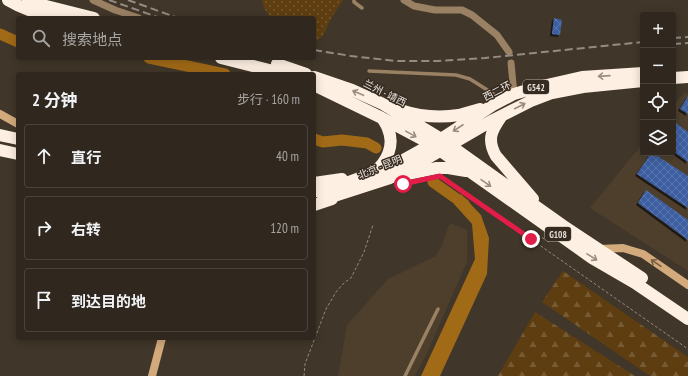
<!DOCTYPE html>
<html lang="zh">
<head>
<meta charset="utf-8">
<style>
  :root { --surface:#30281f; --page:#3c342c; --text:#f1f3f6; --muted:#a8a6a4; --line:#4b443d }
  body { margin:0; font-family:"PT Sans Narrow","Noto Sans SC",sans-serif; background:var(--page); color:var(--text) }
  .controls { position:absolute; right:12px; top:12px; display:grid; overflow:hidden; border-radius:4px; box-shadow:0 2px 10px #0003 }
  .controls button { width:36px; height:36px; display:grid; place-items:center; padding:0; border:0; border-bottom:1px solid var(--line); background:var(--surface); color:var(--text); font:20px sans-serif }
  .stop { position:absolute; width:12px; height:12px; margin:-9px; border:3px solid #e11d48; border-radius:50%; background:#fff }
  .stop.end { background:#e11d48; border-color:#fff; box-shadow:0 1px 4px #0008 }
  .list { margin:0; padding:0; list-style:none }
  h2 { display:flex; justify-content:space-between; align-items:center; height:52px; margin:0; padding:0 16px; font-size:17px }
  h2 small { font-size:13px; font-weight:400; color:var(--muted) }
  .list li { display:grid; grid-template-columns:26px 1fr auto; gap:12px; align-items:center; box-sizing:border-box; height:64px; margin:0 8px 8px; padding:0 8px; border:1px solid var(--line); border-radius:4px }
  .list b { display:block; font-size:15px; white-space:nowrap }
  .list em { font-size:13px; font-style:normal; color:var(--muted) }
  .icon { flex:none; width:22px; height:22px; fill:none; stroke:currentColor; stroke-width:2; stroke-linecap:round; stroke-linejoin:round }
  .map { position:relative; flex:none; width:688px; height:376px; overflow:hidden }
  .search { position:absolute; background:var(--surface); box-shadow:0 2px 10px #0003; left:16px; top:16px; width:300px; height:44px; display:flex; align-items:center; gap:10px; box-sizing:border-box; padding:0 14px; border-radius:4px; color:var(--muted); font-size:15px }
  .panel { position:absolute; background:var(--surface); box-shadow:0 2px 10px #0003; left:16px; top:72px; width:300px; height:268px; border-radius:4px }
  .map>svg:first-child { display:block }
</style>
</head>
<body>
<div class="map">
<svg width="688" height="376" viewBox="0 0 688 376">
  <defs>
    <pattern id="forest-firs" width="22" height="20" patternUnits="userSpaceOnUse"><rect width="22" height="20" fill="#5e3e11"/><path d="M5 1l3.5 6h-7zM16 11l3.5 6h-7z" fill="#755a33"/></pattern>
    <pattern id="park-dots" width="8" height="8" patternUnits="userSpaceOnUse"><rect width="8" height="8" fill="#5e3e11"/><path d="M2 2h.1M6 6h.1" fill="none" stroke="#755a33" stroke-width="1.8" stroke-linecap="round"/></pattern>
    <pattern id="building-cross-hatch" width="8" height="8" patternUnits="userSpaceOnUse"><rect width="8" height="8" fill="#3d5ea1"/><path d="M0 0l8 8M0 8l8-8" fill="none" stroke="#5975ad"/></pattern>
    <filter id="shadow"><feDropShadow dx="-2" dy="2" stdDeviation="0" flood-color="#0009"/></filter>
  </defs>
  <rect width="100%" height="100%" fill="#403629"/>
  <path fill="#4e3f2d" d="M684 93H688V271L590 208 643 143V153H673V106Z
    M450 223 467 230V262L427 353 415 376H338L347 325 388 279 436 256 441 247Z"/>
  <path fill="url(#forest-firs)" d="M563 271 688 357V376H650L542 302Z
    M535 312 635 376H498Z"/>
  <path fill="url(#park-dots)" d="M262 0H343L330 20 323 36 315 41H314V18H271L264 8Z"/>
  <path fill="#a16a17" d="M461 194 481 215 489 238 487 274 440 376H421L475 259 472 224 454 204Z"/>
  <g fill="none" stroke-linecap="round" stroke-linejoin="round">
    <path stroke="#a16a17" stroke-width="11" d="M0 34 18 42
      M149 58 225 74
      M314 139 323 142 342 140 367 143 376 148
      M433 182 464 204 467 209"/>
  </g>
  <path fill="url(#building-cross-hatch)" filter="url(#shadow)" d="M554 18 562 20 560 35 552 34Z
    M688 96V114L680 109Z
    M673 121 688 132V162L673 151Z
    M651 153H653L688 176V208L637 174Z
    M646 190 688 220V240L638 203Z"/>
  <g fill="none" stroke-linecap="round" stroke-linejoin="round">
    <path stroke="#938a80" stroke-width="1" stroke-dasharray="3 2" stroke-linecap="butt" d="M442 177 688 349
      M532 239 535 233 549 242 551 240
      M304 376 305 364 326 309 336 292 344 283 351 278 364 252 373 225"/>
    <path stroke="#9a8164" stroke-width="3.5" d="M354 0V2L362 8
      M369 71 456 75 470 79 500 98
      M405 376 438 309"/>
    <path stroke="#9a8164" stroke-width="7" d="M93 0 115 10 139 18
      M404 0 414 6 435 10H462L472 15 497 35 509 52
      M511 63 514 94"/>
    <path stroke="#d2aa7b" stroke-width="8" d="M0 114 18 124
      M599 249 623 248 643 254 688 285
      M152 376 162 338"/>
    <path stroke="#fdf0e2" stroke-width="12" d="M8 0C23 9 39 14 56 18
      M28 0 42 5 94 18
      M221 58 285 74
      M277 64 306 74
      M314 77 352 90 383 104 441 139 562 225 642 278
      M673 78 688 77
      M314 85 382 118 431 144 592 258 635 283 688 319
      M400 110C418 116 440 118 459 115 466 113 473 111 480 109
      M501 117C491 131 487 140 496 156L533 199
      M0 135 18 139
      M0 150 18 154
      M374 172C387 162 395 145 388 129 387 125 384 121 382 118
      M407 174 437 168H448L466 171
      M314 183 342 179
      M314 191 327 190 370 174 389 168 441 139 493 105 514 94 538 87 582 77 643 73
      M323 198H328L390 178 412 167 493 120 531 101 552 93 583 87 643 81
      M314 205 332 199"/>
    <path stroke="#948c81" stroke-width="2" stroke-dasharray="8 4" stroke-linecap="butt" d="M109 0 160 18
      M128 0 178 18
      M673 38 688 37
      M673 44 688 43
      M314 50 351 56 396 61H438L485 58 643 42"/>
  </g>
  <defs><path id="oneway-shaft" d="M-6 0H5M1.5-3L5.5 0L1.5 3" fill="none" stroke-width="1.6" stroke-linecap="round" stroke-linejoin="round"/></defs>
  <g stroke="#9a8e81">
    <use href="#oneway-shaft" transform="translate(604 76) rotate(176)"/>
    <use href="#oneway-shaft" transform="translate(358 93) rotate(-157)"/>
    <use href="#oneway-shaft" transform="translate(520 106) rotate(-27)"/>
    <use href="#oneway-shaft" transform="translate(458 128) rotate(147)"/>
    <use href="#oneway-shaft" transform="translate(411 134) rotate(29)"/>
    <use href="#oneway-shaft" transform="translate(486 183) rotate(35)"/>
    <use href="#oneway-shaft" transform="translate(592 257) rotate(32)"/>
  </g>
  <use stroke="#745e44" href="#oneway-shaft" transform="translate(656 263) rotate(-146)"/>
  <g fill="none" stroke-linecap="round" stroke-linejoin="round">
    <path stroke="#e11d48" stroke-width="5" d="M403 184 440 176 531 239"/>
  </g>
  <g text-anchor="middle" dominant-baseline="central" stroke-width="3" stroke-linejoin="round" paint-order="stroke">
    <g fill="#362b20" stroke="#b5aca4" stroke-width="1">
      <rect x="523" y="80" width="26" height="14" rx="3"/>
      <rect x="545" y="227" width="26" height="14" rx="3"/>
    </g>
    <g font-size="9" font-weight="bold" fill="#ebe4dc">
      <text x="536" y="87">G542</text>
      <text x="558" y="234">G108</text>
    </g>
    <g font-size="10" fill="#ebe4dc" stroke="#362b20">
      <text transform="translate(497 91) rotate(-27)">西二环</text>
      <text transform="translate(385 93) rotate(27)">兰州 - 靖西</text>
      <text transform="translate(380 167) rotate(-22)">北京 - 昆明</text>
    </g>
  </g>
</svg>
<div class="controls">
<button>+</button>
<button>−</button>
<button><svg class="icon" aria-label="locate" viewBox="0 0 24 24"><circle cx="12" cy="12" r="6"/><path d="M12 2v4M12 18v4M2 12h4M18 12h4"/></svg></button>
<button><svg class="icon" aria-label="layers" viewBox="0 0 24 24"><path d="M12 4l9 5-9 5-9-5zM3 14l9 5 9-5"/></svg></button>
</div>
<div class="stop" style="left:403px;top:184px"></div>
<div class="stop end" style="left:531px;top:239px"></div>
<div class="search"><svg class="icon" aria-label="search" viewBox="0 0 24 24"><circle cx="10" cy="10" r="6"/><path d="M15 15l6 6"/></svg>搜索地点</div>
<section class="panel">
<h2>2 分钟<small>步行 · 160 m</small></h2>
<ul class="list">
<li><svg class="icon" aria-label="ahead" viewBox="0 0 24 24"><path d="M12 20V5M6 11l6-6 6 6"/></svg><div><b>直行</b></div><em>40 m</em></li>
<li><svg class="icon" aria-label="right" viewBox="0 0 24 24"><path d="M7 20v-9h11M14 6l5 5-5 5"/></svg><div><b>右转</b></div><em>120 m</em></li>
<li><svg class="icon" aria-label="arrive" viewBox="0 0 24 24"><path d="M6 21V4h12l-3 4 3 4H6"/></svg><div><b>到达目的地</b></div></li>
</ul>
</section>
</div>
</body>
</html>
